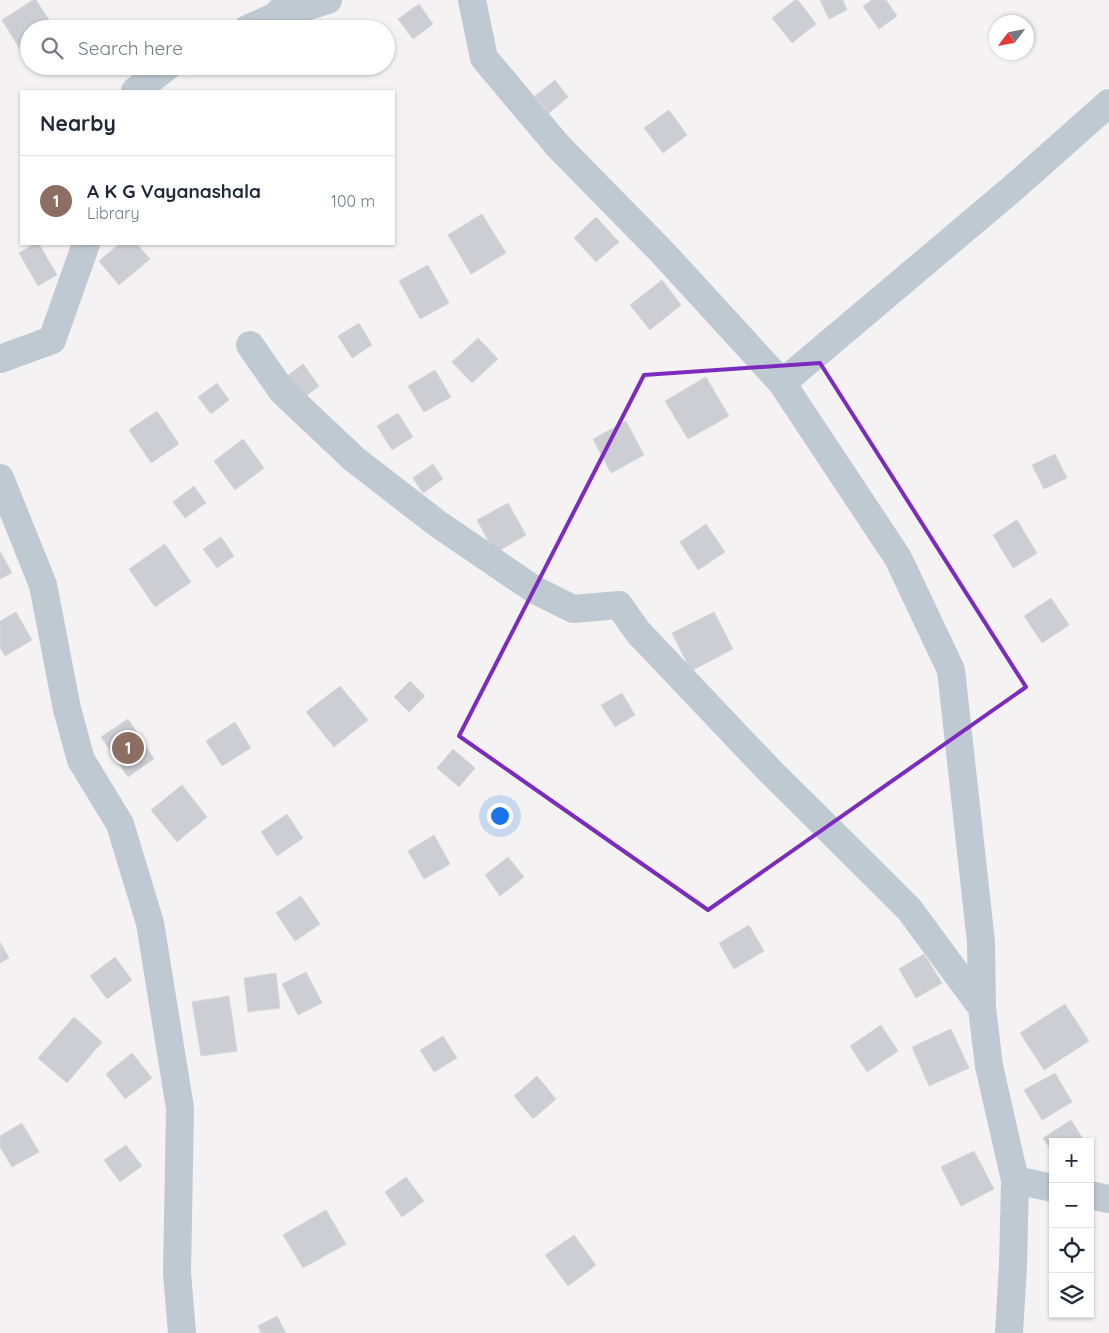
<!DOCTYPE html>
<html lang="en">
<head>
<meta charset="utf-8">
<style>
  :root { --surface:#fff; --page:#f2f2f3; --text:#1f2937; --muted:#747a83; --line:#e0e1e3; --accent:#1474eb }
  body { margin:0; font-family:Quicksand,sans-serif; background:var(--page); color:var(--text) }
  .controls { position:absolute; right:15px; bottom:15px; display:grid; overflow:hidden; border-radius:0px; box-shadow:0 1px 4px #0004 }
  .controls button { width:45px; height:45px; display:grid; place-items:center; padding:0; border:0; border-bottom:1px solid var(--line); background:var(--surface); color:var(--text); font:25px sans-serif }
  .compass { position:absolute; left:989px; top:15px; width:45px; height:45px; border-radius:50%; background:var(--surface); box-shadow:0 1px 4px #0004; rotate:238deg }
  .you { position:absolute; left:499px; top:815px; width:18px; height:18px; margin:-12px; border:4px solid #fff; border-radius:50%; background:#1a73e8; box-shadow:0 0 0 8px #1a73e833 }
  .badge { display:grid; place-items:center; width:32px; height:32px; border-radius:50%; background:var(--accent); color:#fff; font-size:16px; font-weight:700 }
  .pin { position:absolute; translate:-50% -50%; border:2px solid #fff; box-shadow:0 1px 5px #0006 }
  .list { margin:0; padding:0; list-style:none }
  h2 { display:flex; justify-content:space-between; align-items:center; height:65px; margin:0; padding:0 20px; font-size:21px }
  h2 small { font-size:16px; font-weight:400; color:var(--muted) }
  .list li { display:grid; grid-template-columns:32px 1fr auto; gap:15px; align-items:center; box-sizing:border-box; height:90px; padding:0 20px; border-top:1px solid var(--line) }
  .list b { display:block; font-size:19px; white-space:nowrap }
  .list p { margin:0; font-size:16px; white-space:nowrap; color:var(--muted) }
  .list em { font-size:16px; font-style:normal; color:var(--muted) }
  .icon { flex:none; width:28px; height:28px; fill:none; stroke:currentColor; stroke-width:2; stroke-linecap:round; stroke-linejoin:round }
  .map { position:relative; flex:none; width:1109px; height:1333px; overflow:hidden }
  .search { position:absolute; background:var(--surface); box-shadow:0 1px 4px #0004; left:20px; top:20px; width:375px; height:55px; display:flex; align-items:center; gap:12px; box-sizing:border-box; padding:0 18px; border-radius:28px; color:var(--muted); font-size:19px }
  .panel { position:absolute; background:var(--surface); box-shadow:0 1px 4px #0004; left:20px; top:90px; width:375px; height:155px; border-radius:0px }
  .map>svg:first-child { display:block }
</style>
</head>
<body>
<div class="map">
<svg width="1109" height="1333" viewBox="0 0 1109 1333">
  <rect width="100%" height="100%" fill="#f4f2f2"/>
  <path fill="#ccced4" stroke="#d6d8dd" d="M33 0H36L55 29H29L28 62 2 20Z
    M795 0H798L816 24 792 43 772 18Z
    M820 0H843L847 10 829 19Z
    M872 0H886L897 16 879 29 863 6Z
    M419 4 433 24 413 39 398 19Z
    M555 80 568 97 549 113 535 96Z
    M669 110 687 135 663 153 644 128Z
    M482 214 506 253 471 274 448 235Z
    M596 217 619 242 596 262 574 238Z
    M34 244H39L57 275 38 286 19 253Z
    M119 244H137L150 259 119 285 99 261Z
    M428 265 449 303 420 319 399 281Z
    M662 280 681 305 650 330 630 305Z
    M359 323 372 345 352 358 338 336Z
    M478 338 498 359 472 383 452 362Z
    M303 364 319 386 302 399 286 377Z
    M435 370 451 397 424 412 408 386Z
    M706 377 729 416 688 439 665 401Z
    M217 383 229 400 211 414 198 397Z
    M157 411 179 444 151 463 129 430Z
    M398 413 413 437 392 450 377 426Z
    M626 421 644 455 611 473 593 439Z
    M243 439 264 468 235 490 214 461Z
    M1055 454 1067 478 1044 489 1032 465Z
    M433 464 443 479 423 493 413 478Z
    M194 486 206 503 185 518 173 502Z
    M508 503 526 535 495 553 477 520Z
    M1017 520 1037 553 1013 568 993 535Z
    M706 524 725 552 698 570 680 542Z
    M221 537 234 556 217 568 203 549Z
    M165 544 191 582 155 607 129 569Z
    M0 551 12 573 0 579Z
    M1051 598 1069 625 1042 643 1024 616Z
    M16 612 32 640 5 656 0 648V621Z
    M714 612 733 649 691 671 672 633Z
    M410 681 425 696 409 712 394 697Z
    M340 686 368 720 334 747 306 712Z
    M622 693 635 715 615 727 601 705Z
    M128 719 154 759 128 777 101 737Z
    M235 722 251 748 222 766 206 741Z
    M453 749 475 768 459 787 437 768Z
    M182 785 207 817 177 842 151 810Z
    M287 814 303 838 277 856 261 832Z
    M434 835 450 864 424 879 408 851Z
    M508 857 524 877 500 896 485 875Z
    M301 896 320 924 295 941 276 913Z
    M749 925 764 951 734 969 719 943Z
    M0 942 9 958 0 963Z
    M924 954 942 983 916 998 899 969Z
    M115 957 132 980 107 999 90 976Z
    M306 972 322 1003 298 1015 282 984Z
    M276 973 280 1008 248 1012 244 978Z
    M229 996 237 1051 201 1056 192 1002Z
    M1065 1004 1089 1041 1044 1070 1020 1033Z
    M74 1017 102 1042 67 1083 38 1058Z
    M881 1025 898 1051 867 1072 850 1046Z
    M951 1029 969 1068 929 1086 912 1047Z
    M443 1036 457 1058 434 1072 420 1050Z
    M132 1053 152 1078 125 1099 106 1074Z
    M1055 1073 1072 1102 1042 1120 1024 1090Z
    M537 1076 556 1099 533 1119 514 1096Z
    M1071 1120 1085 1142H1053V1153L1043 1138Z
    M22 1123 39 1152 12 1167 0 1147V1136Z
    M126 1145 142 1166 120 1182 104 1160Z
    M974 1151 994 1189 961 1206 941 1167Z
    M406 1177 424 1201 402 1217 385 1192Z
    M326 1210 346 1244 303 1268 283 1235Z
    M574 1235 596 1265 568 1286 545 1255Z
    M277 1316 286 1333H261L258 1326Z"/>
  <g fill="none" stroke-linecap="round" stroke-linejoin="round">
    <path stroke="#bfc9d1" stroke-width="28" d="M472 0 484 58 558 146 663 253 782 383 898 558 951 670 981 942 982 1008 989 1066 1015 1180 1013 1266 1009 1333
      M274 17 328 0
      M247 29 274 17 288 4
      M135 91 168 66
      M250 345 282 391 354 459 438 524 535 590 573 609 619 605 638 632 769 770 909 909 982 1008
      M0 359 52 340 86 244
      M782 383 1012 189 1109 103
      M1015 1180 1053 1188
      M1090 1195 1109 1199"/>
    <path stroke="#bfc9d1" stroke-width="28" d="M0 478 43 585 67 709 81 760 120 824 150 923 180 1108 177 1273 182 1333"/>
  </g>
  <path fill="none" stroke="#7b2cbf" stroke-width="4" stroke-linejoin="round" d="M820 363 1026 687 708 910 459 736 644 375Z"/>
</svg>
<div class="controls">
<button>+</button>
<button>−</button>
<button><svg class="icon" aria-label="locate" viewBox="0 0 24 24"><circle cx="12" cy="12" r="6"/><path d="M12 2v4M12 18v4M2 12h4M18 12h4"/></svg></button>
<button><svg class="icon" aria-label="layers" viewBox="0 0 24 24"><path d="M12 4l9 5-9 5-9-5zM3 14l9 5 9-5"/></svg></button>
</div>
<svg class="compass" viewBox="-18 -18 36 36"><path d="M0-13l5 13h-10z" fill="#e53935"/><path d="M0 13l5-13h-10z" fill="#747a83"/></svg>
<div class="you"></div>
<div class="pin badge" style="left:128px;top:748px;background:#8d6e63">1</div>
<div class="search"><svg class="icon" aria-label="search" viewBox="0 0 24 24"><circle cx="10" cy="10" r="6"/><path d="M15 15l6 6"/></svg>Search here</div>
<section class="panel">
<h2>Nearby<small></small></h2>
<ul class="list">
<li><span class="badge" style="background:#8d6e63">1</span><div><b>A K G Vayanashala</b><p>Library</p></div><em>100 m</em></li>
</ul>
</section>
</div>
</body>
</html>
